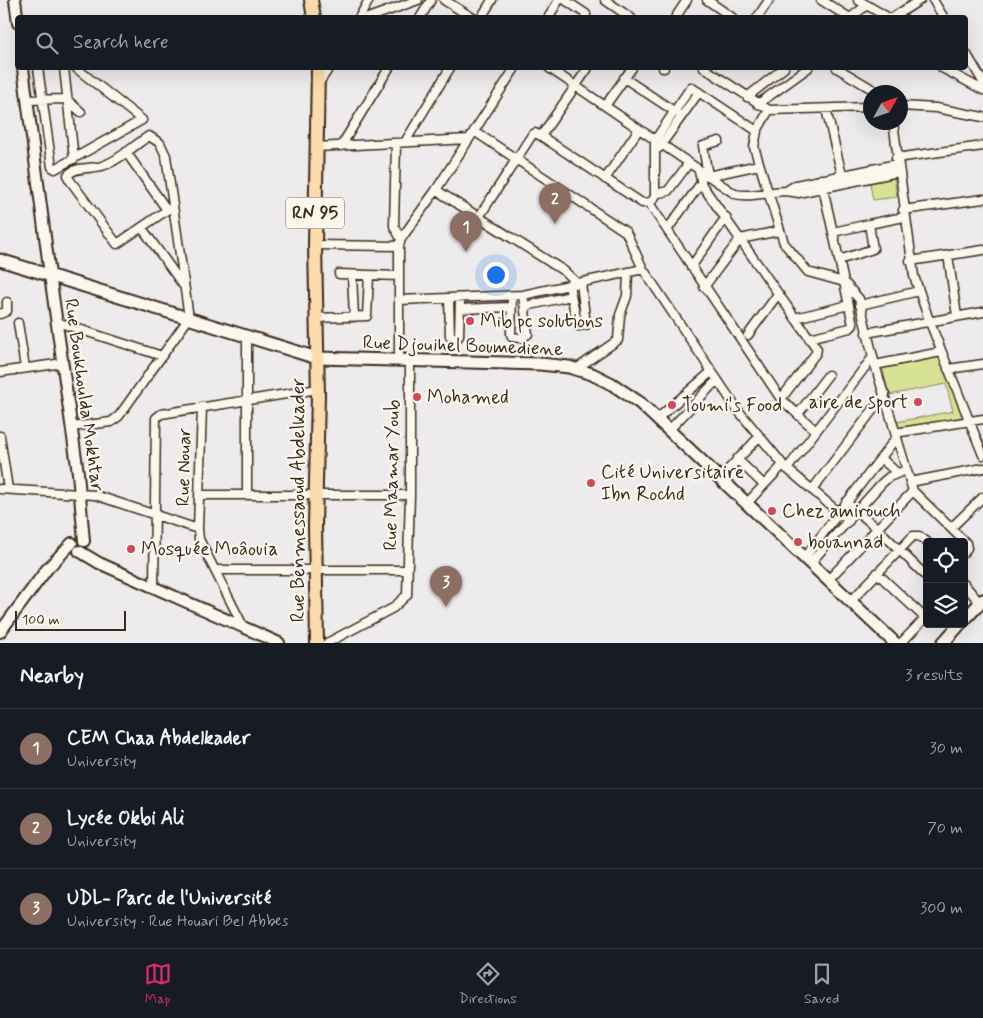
<!DOCTYPE html>
<html lang="en">
<head>
<meta charset="utf-8">
<style>
  :root { --surface:#171b24; --page:#242831; --text:#f1f3f6; --muted:#9ea1a6; --line:#363941; --accent:#db2777 }
  body { margin:0; font-family:Mynerve,sans-serif; background:var(--page); color:var(--text) }
  .controls { position:absolute; right:15px; bottom:15px; display:grid; overflow:hidden; border-radius:5px; box-shadow:0 5px 20px #0002 }
  .controls button { width:45px; height:45px; display:grid; place-items:center; padding:0; border:0; border-bottom:1px solid var(--line); background:var(--surface); color:var(--text); font:25px sans-serif }
  .compass { position:absolute; left:863px; top:85px; width:45px; height:45px; border-radius:50%; background:var(--surface); box-shadow:0 5px 20px #0002; rotate:50deg }
  .scale { position:absolute; left:15px; bottom:12px; width:111px; box-sizing:border-box; padding-left:5px; border:2px solid #3b2a1e; border-top:0; font-size:14px; line-height:18px; white-space:nowrap; color:#3b2a1e; -webkit-text-stroke:4px #fbf7ec; paint-order:stroke }
  .you { position:absolute; left:495px; top:274px; width:18px; height:18px; margin:-12px; border:4px solid #fff; border-radius:50%; background:#1a73e8; box-shadow:0 0 0 8px #1a73e833 }
  .badge { display:grid; place-items:center; width:32px; height:32px; border-radius:50%; background:var(--accent); color:#fff; font-size:16px; font-weight:700 }
  .pin { position:absolute; translate:-50% -41px; filter:drop-shadow(0 1px 2px #0008) }
  .pin::after { content:''; position:absolute; top:26px; width:18px; height:15px; background:inherit; clip-path:polygon(0 0,100% 0,50% 100%) }
  .list { margin:0; padding:0; list-style:none }
  h2 { display:flex; justify-content:space-between; align-items:center; height:65px; margin:0; padding:0 20px; font-size:21px }
  h2 small { font-size:16px; font-weight:400; color:var(--muted) }
  .list li { display:grid; grid-template-columns:32px 1fr auto; gap:15px; align-items:center; box-sizing:border-box; height:80px; padding:0 20px; border-top:1px solid var(--line) }
  .list b { display:block; font-size:19px; white-space:nowrap }
  .list p { margin:0; font-size:16px; white-space:nowrap; color:var(--muted) }
  .list em { font-size:16px; font-style:normal; color:var(--muted) }
  .icon { flex:none; width:28px; height:28px; fill:none; stroke:currentColor; stroke-width:2; stroke-linecap:round; stroke-linejoin:round }
  .map { position:relative; flex:none; width:983px; height:643px; overflow:hidden }
  .search { position:absolute; background:var(--surface); box-shadow:0 5px 20px #0002; left:15px; right:15px; top:15px; height:55px; display:flex; align-items:center; gap:12px; box-sizing:border-box; padding:0 18px; border-radius:5px; color:var(--muted); font-size:19px }
  .sheet { height:305px; background:var(--surface) }
  nav { display:flex; justify-content:space-around; align-items:center; box-sizing:border-box; height:70px; border-top:1px solid var(--line); background:var(--surface); font-size:14px; color:var(--muted) }
  nav a { display:grid; justify-items:center; gap:2px }
  nav .on { color:var(--accent) }
  .map>svg:first-child { display:block }
</style>
</head>
<body>
<div class="map">
<svg width="983" height="643" viewBox="0 0 983 643">
  <rect width="100%" height="100%" fill="#eeebec"/>
  <filter id="ink" filterUnits="userSpaceOnUse"><feTurbulence type="fractalNoise" baseFrequency=".02" numOctaves="2"/><feDisplacementMap in="SourceGraphic" scale="10" xChannelSelector="R" yChannelSelector="G"/><feConvolveMatrix kernelMatrix="1 2 1 2 8 2 1 2 1" color-interpolation-filters="sRGB"/></filter>
  <g filter="url(#ink)">
    <path fill="#d7e295" stroke="#89865a" d="M894 178 897 197 873 200 870 183Z
      M939 357 966 418 898 429 897 422 953 411 946 384 889 395 882 366Z"/>
    <g fill="none" stroke-linecap="round" stroke-linejoin="round">
      <g stroke="#3b2a1e" stroke-width="11">
        <path id="minor" d="M444 0 473 18
          M565 0 586 14V18
          M605 0 631 18
          M707 0 733 18
          M821 0 850 18
          M858 0 889 18
          M933 0 944 18
          M359 18 369 0
          M368 18 418 0
          M420 18 431 0
          M481 18 492 0
          M548 18 559 0
          M675 18 687 0
          M757 18 769 0
          M850 18 867 5
          M892 18 920 0
          M966 53 983 82
          M38 68 52 167 55 169 142 120 76 68
          M64 68 74 159
          M549 68 735 194C756 199 777 187 798 193L898 172
          M588 68 541 136 642 203 651 202 655 197V140L691 87 757 131
          M663 68H664
          M704 68 769 110 870 107
          M837 68 877 92
          M942 68 983 90
          M624 78 677 113
          M319 83 329 68
          M747 97 784 68
          M28 100 66 99 81 112
          M758 104 808 68
          M605 106 632 68
          M900 106 936 108 983 117
          M826 109 842 175
          M769 110 757 131 754 147 784 243 808 272 844 282 853 325 850 328 809 338
          M893 122 914 276 929 320 983 455
          M474 131 626 232 643 269 737 409 785 467 849 521
          M719 141 703 146 708 176 759 165
          M405 142 450 68
          M396 143 394 226 401 239
          M341 146 389 68
          M317 147 469 139
          M659 148 699 92
          M126 152 167 210
          M896 158 983 146
          M699 170 702 185 817 349 816 353 781 399
          M605 179 639 129
          M821 179 844 282 859 299 875 365
          M436 190 564 271 578 284
          M788 190 796 185 897 164
          M655 194 668 191 689 163
          M649 203 781 399 816 431
          M903 210 983 199
          M479 217 532 135 535 133 541 136
          M869 224 904 217
          M142 228 183 285
          M667 230 701 183
          M833 232 869 224 873 249 839 260
          M315 245 399 246
          M948 255 957 316
          M910 261 983 250
          M691 267 726 217
          M339 274 399 276
          M352 275 354 317
          M569 286 578 326 586 325 581 283
          M704 287 740 239 779 231
          M512 296 511 334 512 337 521 338 528 334 523 295
          M449 298 450 336 457 338 459 336 460 298
          M399 300 523 295 643 269
          M860 305 919 291
          M526 306 571 296
          M460 309 511 307
          M0 314 7 311V302
          M317 318 367 316 369 276
          M795 318 849 305
          M57 322 162 356
          M18 323 25 368
          M866 333 983 312
          M748 335 778 294
          M941 352 875 365 913 491 966 543 967 548 964 553
          M399 360V246L401 239 436 190 515 68
          M576 369 618 340 620 315 627 296 628 273
          M948 369 983 364
          M0 372 63 363
          M798 414 828 375
          M658 418 711 372
          M71 427 111 422 119 416 189 318 166 156 160 143 149 136C134 145 119 161 102 166 92 169 75 166 68 175L69 179 117 244 173 206
          M670 429 717 380
          M895 433 983 419
          M0 436 8 489
          M881 458 897 473
          M737 459 764 485
          M787 469 872 358
          M721 477 759 437
          M910 482 983 468
          M0 489 95 495 198 529 199 539 244 628
          M812 490 885 394
          M199 495H410
          M247 495V336
          M748 502 783 465
          M846 502 877 528 927 577
          M951 528 983 497
          M198 529 202 407
          M805 557 896 438
          M811 562 882 483 889 477 906 470
          M215 570H407
          M877 573 925 618
          M829 579 913 491
          M964 584 980 603
          M154 588 156 418 161 414 318 389
          M851 601 913 536H919L927 542
          M327 643 393 608 407 595 410 495V360
          M901 643 927 616"/>
      </g>
      <g stroke="#3b2a1e" stroke-width="14">
        <path id="tertiary" d="M15 0 18 23
          M23 68 50 275 78 473 84 541
          M79 551 99 563 279 643
          M0 632 47 569 72 543"/>
      </g>
      <g stroke="#3b2a1e" stroke-width="15">
        <path id="secondary" d="M0 260 317 358 540 364 569 367 592 374 612 384 640 403 895 643
          M964 620 983 600
          M943 643 960 624"/>
      </g>
      <g stroke="#3b2a1e" stroke-width="16">
        <path id="primary" d="M311 0 314 18
          M317 643 315 526 318 395 315 245 318 68"/>
      </g>
      <use href="#minor" stroke="#fbf7ec" stroke-width="8"/>
      <use href="#tertiary" stroke="#fbf7ec" stroke-width="10"/>
      <use href="#secondary" stroke="#fbf7ec" stroke-width="11"/>
      <use href="#primary" stroke="#fcdcac" stroke-width="12"/>
    </g>
  </g>
  <g fill="#d1495b" stroke="#fbf7ec" stroke-width="2">
    <circle cx="470" cy="321" r="5"/>
    <circle cx="417" cy="397" r="5"/>
    <circle cx="918" cy="402" r="5"/>
    <circle cx="672" cy="405" r="5"/>
    <circle cx="591" cy="483" r="5"/>
    <circle cx="772" cy="511" r="5"/>
    <circle cx="798" cy="542" r="5"/>
    <circle cx="131" cy="549" r="5"/>
  </g>
  <g text-anchor="middle" dominant-baseline="central" stroke-width="4.5" stroke-linejoin="round" paint-order="stroke">
    <rect fill="#fbf7ec" stroke="#75685c" stroke-width="1" x="286" y="197.5" width="58" height="31" rx="4"/>
    <g font-size="18" font-weight="bold" fill="#3b2a1e">
      <text x="315" y="213">RN 95</text>
    </g>
    <g font-size="19" fill="#3b2a1e" stroke="#fbf7ec" text-anchor="start">
      <text x="480" y="321">Mib pc solutions</text>
      <text x="427" y="397">Mohamed</text>
      <text x="908" y="402" text-anchor="end">aire de sport</text>
      <text x="682" y="405">Toumi's Food</text>
      <text x="601" y="472">Cité Universitaire<tspan x="601" dy="22">Ibn Rochd</tspan></text>
      <text x="782" y="511">Chez amirouch</text>
      <text x="808" y="542">bouannad</text>
      <text x="141" y="549">Mosquée Moâouia</text>
    </g>
    <g font-size="19" fill="#3b2a1e" stroke="#fbf7ec">
      <text transform="translate(463 346) rotate(2)">Rue Djouihel Boumediene</text>
      <text transform="translate(84 395) rotate(82)">Rue Boukhoulda Mokhtar</text>
      <text transform="translate(184 467) rotate(-89)">Rue Nouar</text>
      <text transform="translate(392 475) rotate(-89)">Rue Maamar Youb</text>
      <text transform="translate(298 500) rotate(-90)">Rue Benmessaoud Abdelkader</text>
    </g>
  </g>
</svg>
<div class="controls">
<button><svg class="icon" aria-label="locate" viewBox="0 0 24 24"><circle cx="12" cy="12" r="6"/><path d="M12 2v4M12 18v4M2 12h4M18 12h4"/></svg></button>
<button><svg class="icon" aria-label="layers" viewBox="0 0 24 24"><path d="M12 4l9 5-9 5-9-5zM3 14l9 5 9-5"/></svg></button>
</div>
<svg class="compass" viewBox="-18 -18 36 36"><path d="M0-13l5 13h-10z" fill="#e53935"/><path d="M0 13l5-13h-10z" fill="#9ea1a6"/></svg>
<div class="scale">100 m</div>
<div class="you"></div>
<div class="pin badge" style="left:466px;top:252px;background:#8d6e63">1</div>
<div class="pin badge" style="left:555px;top:224px;background:#8d6e63">2</div>
<div class="pin badge" style="left:446px;top:607px;background:#8d6e63">3</div>
<div class="search"><svg class="icon" aria-label="search" viewBox="0 0 24 24"><circle cx="10" cy="10" r="6"/><path d="M15 15l6 6"/></svg>Search here</div>
</div>
<section class="sheet">
<h2>Nearby<small>3 results</small></h2>
<ul class="list">
<li><span class="badge" style="background:#8d6e63">1</span><div><b>CEM Chaa Abdelkader</b><p>University</p></div><em>30 m</em></li>
<li><span class="badge" style="background:#8d6e63">2</span><div><b>Lycée Okbi Ali</b><p>University</p></div><em>70 m</em></li>
<li><span class="badge" style="background:#8d6e63">3</span><div><b>UDL- Parc de l'Université</b><p>University · Rue Houari Bel Abbes</p></div><em>300 m</em></li>
</ul>
</section>
<nav>
<a class="on"><svg class="icon" aria-label="map" viewBox="0 0 24 24"><path d="M3 6l6-2 6 2 6-2v14l-6 2-6-2-6 2zM9 4v14M15 6v14"/></svg>Map</a>
<a><svg class="icon" aria-label="directions" viewBox="0 0 24 24"><path d="M12 3l9 9-9 9-9-9zM9 14v-3h6M13 9l2 2-2 2"/></svg>Directions</a>
<a><svg class="icon" aria-label="saved" viewBox="0 0 24 24"><path d="M7 4h10v16l-5-4-5 4z"/></svg>Saved</a>
</nav>
</body>
</html>
